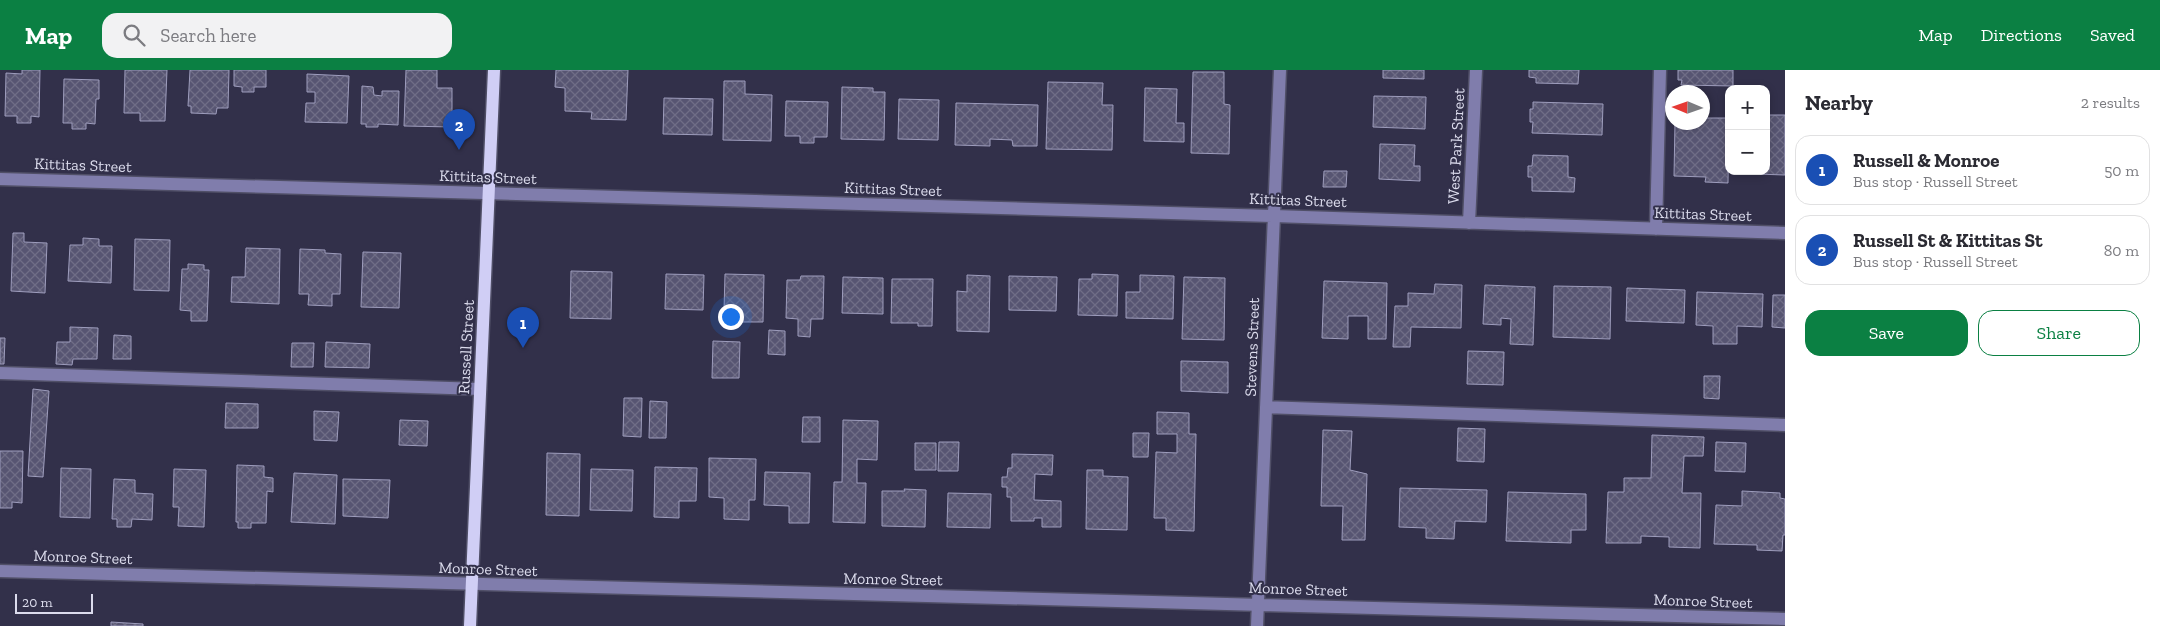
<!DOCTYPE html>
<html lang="en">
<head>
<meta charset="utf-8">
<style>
  :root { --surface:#fff; --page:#f2f2f3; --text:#2b2b33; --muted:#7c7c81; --line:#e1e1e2; --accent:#0b8043 }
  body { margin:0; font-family:"Zilla Slab",serif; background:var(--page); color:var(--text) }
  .controls { position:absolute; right:15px; top:15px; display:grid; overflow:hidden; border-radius:10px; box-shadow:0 2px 8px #0003 }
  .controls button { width:45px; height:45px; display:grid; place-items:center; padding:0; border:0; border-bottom:1px solid var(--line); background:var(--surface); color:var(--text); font:25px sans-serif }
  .compass { position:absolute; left:1665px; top:15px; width:45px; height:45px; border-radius:50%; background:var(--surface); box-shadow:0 2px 8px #0003; rotate:272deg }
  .scale { position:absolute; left:15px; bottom:12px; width:78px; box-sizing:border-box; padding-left:5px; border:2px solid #dbdbec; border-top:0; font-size:14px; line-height:18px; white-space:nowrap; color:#dbdbec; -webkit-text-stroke:4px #32304a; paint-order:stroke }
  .you { position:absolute; left:730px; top:246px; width:18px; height:18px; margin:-12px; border:4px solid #fff; border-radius:50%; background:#1a73e8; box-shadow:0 0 0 8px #1a73e833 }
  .badge { display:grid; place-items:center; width:32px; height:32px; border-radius:50%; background:var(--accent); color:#fff; font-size:16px; font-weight:700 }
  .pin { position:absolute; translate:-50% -41px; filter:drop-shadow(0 1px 2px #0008) }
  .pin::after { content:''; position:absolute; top:26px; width:18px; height:15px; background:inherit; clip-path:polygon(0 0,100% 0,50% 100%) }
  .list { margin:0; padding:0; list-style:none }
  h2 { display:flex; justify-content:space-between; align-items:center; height:65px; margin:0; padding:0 20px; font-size:21px }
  h2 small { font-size:16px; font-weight:400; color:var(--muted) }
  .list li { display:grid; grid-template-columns:32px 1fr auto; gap:15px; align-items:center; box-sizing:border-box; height:70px; margin:0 10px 10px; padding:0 10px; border:1px solid var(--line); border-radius:15px }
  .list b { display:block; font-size:19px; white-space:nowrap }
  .list p { margin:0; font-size:16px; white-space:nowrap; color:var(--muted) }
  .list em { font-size:16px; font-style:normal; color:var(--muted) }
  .actions { display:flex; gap:10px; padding:15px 20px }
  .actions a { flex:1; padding:11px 0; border:1px solid var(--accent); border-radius:15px; text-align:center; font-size:18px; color:var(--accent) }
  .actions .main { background:var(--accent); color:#fff }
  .icon { flex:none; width:28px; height:28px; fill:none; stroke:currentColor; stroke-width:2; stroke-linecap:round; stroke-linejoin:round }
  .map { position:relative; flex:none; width:1785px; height:556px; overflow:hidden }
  header { display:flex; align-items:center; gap:30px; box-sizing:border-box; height:70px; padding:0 25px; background:var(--accent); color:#fff }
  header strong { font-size:24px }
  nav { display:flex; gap:28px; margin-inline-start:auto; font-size:18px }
  .search { width:350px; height:45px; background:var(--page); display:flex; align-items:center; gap:12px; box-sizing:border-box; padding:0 18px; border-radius:15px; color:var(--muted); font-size:19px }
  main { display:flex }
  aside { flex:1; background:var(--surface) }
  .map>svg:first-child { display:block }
</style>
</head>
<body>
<header>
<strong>Map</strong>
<div class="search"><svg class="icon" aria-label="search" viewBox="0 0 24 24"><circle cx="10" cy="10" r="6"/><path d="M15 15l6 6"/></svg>Search here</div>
<nav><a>Map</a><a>Directions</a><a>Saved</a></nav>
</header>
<main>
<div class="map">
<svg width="1785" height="556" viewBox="0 0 1785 556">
  <defs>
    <pattern id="building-cross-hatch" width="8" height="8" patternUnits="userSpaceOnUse" patternTransform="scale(1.25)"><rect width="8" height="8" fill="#575572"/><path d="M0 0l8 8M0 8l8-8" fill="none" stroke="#6f6d86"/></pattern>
  </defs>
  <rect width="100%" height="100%" fill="#32304a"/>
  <path fill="url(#building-cross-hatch)" stroke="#9e9dbd" d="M22 0H40L39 47 31 46V53H17V46H5L6 3 22 4Z
    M125 0H167L165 51H140V43H124Z
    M190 0H229L228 38H217L216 44 191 43V36H188Z
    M234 0H266V17H254V22H242V17L234 16Z
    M406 0H437V18H452V57L404 56Z
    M556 0H628L626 50 591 49 592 42 565 41V18L555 17Z
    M1383 0H1424V9L1383 8Z
    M1529 0H1579L1578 14 1536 13V8L1529 7Z
    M1678 0H1733V16L1681 15 1682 10H1678Z
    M1193 2H1224V34L1230 35 1229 84 1191 83Z
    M307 4 349 6 347 53 305 52 306 33H315V22H307Z
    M64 9 99 10V29H96L95 54 86 53V59H72V53H63Z
    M724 11H745V24L772 25 771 71 723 70Z
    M1048 12 1103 13 1102 35H1113L1112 80 1046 79Z
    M362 16 373 17 374 25 382 26V21H399L398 55 378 54V57H366V54H361Z
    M842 17 873 18V22H885L884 70 841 69Z
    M1145 18 1177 19 1176 53H1184V72L1144 71Z
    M1374 26 1426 27 1425 59 1373 57Z
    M664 28 713 29 712 65 663 64Z
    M899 29 939 30 938 70 898 69Z
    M786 31 828 32 827 67H814V73H800V66H785Z
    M1533 32 1603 34 1602 65 1532 63 1533 52H1530V39H1533Z
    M956 33 1038 35 1037 76H1013L1012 70 990 69V76L955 75Z
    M1766 45H1785V105L1754 104V101H1766Z
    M1702 48H1729L1728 113 1705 112 1706 107 1674 106 1675 52H1702Z
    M1380 74 1415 75 1414 96H1420V111L1379 109Z
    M1533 85 1568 86V107L1575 108 1574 122 1532 121V107H1528V96H1532Z
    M1324 101H1347L1346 117H1323Z
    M13 163H24V172L47 173 45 223 11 221Z
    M83 168 99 169V176H112L111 213 68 211 70 175H83Z
    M135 169 170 170 169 221 134 220Z
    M246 178 280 179 279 234 231 232 232 207H245Z
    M300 179 325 180V183L341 184 340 224H332V236L308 235 309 224H299Z
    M363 182 401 183 399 238 361 237Z
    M188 194 204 195V200H209L207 251H191V241L180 240 182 199H188Z
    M571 201 612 202 611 249 570 248Z
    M666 204 704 205 703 240 665 239Z
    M725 204 764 205 763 252H742V240H724Z
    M1092 204 1118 205 1117 246 1078 245 1079 209H1092Z
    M967 205 990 206 989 262 957 261V221L967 222Z
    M1140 205 1174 206 1173 249 1126 248V222H1140Z
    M801 206H824L823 249H811L810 267 798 266V249L786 248 787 210H800Z
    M1009 206 1057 207 1056 241 1009 240Z
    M843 207 883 208V244L842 243Z
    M1184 207 1225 208 1224 270 1182 269Z
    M892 209H933L932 256H918V253H891Z
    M1324 211 1387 213 1386 269H1368V246H1348V269L1322 268Z
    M1435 214 1462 215 1461 258 1411 257 1410 277H1393L1395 236H1408V223L1434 224Z
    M1485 215 1535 217 1533 275 1510 274 1511 249 1501 248V255L1483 254Z
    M1554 216 1611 217 1610 269 1553 267Z
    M1627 218 1685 220 1684 253 1626 251Z
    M1697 222 1763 224 1762 257 1737 256V274H1713V256L1696 255Z
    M1773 225H1785V258L1772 257Z
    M70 257 98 258 97 289H73L72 295 56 294 57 272H70Z
    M769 260 785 261V285L768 284Z
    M114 265 131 266V289H113Z
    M0 268H5L4 294H0Z
    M713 271 740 272 739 308H712Z
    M326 272 370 274 369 298 325 297Z
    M292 273H314L313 297H291Z
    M1468 281 1504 282 1503 315 1467 314Z
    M1181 291 1228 292V323L1181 321Z
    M1704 306H1720L1719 329 1704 328Z
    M33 319 49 321 43 407 28 406Z
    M624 328H642L641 367 623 366Z
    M650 331 667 332 666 368H649Z
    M226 333 258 334V358H225Z
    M314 341 339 342 337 371 314 370Z
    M1157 342 1189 343V364H1196L1194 461 1166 460V448H1154L1156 382 1177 383V364H1157Z
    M803 347H820V372H802Z
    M400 350 428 351 427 376 399 375Z
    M843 350 878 351 877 390 857 389V413H866L865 453 833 452 834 412H842Z
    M1458 358 1485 359 1484 392 1457 391Z
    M1323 360 1352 361 1350 400 1367 404 1365 470H1342L1343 436H1321Z
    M1133 363H1149L1148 387H1133Z
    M1652 365 1704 367 1703 386H1684L1682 423H1701L1700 478 1669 477V467L1641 466V473H1606L1608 422H1624V408H1651Z
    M939 372H959L958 401H938Z
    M1716 372 1746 373 1745 402 1715 401Z
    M915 373H936V400H915Z
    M0 381H23L22 433 12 432V438H0Z
    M547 383 580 384 579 446 546 445Z
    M1012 384 1053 385 1052 405 1035 404 1034 430 1061 431V457H1042V448H1034V451H1011V427H1007V417H1002V407H1007L1008 398H1012Z
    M709 388 756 389 755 430H749V450L724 449V428L709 427Z
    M237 395 264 396V407L273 408V422L267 421 266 453H251V458H238V452H236Z
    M655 397 697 398 696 431H679V448L654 447Z
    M61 398 91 399 90 448 60 447Z
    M174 399 206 400 204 457 178 456 179 437H173Z
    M591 399 633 400 632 441 590 440Z
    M1087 400H1103V406L1128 407 1127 460 1086 459Z
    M765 402 810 403 809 453H789V436L764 435Z
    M294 403 337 405 335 454 291 452Z
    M114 409 135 410V423L153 424 152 450 132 449 131 457H117V449H112Z
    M343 409 390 410 388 448 343 446Z
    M1400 418 1487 420 1486 452 1455 451 1454 469 1426 468V458L1399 457Z
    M904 419 926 420 925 457 882 456V421H905Z
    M1742 421 1780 423V428L1785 429V465H1783L1782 481 1757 480V475L1714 474 1716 435 1742 436Z
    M1508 422 1586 424V460H1571V473L1506 471Z
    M948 423 991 424 990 458 947 457Z
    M111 552 143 554V556H111Z"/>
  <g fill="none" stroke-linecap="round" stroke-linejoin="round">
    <g stroke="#504f67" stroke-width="15">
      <path id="minor" d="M0 109 1274 146 1785 163
        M1469 153 1476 0
        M1656 159 1660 0
        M0 303 480 319
        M1266 337 1785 355
        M0 501 1785 549
        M1257 556 1280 0"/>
    </g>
    <g stroke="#504f67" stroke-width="15">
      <path id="major" d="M470 556 494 0"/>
    </g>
    <use href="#minor" stroke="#807dac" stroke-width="12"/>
    <use href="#major" stroke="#d0cef5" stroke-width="12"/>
  </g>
  <g text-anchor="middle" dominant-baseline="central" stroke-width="4" stroke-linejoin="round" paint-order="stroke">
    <g font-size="16" fill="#dbdbec" stroke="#32304a">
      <text transform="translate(1456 76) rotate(-87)">West Park Street</text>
      <text transform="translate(83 95) rotate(2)">Kittitas Street</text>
      <text transform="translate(488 107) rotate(2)">Kittitas Street</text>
      <text transform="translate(893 119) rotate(2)">Kittitas Street</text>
      <text transform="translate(1298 130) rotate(2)">Kittitas Street</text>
      <text transform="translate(1703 144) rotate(2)">Kittitas Street</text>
      <text transform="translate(466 277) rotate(-87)">Russell Street</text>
      <text transform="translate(1252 277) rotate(-88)">Stevens Street</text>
      <text transform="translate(83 487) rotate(2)">Monroe Street</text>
      <text transform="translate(488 499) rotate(2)">Monroe Street</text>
      <text transform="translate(893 509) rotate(1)">Monroe Street</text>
      <text transform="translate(1298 519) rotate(2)">Monroe Street</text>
      <text transform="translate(1703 531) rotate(2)">Monroe Street</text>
    </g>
  </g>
</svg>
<div class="controls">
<button>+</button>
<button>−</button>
</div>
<svg class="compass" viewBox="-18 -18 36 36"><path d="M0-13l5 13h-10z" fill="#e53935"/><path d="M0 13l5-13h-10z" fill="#7c7c81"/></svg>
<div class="scale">20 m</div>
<div class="you"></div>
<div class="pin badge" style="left:523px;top:278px;background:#1a4fb4">1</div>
<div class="pin badge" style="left:459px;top:80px;background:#1a4fb4">2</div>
</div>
<aside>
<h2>Nearby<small>2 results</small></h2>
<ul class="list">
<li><span class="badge" style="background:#1a4fb4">1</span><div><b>Russell &amp; Monroe</b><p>Bus stop · Russell Street</p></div><em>50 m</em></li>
<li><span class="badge" style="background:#1a4fb4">2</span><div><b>Russell St &amp; Kittitas St</b><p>Bus stop · Russell Street</p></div><em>80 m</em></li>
</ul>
<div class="actions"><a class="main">Save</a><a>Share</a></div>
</aside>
</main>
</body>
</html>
